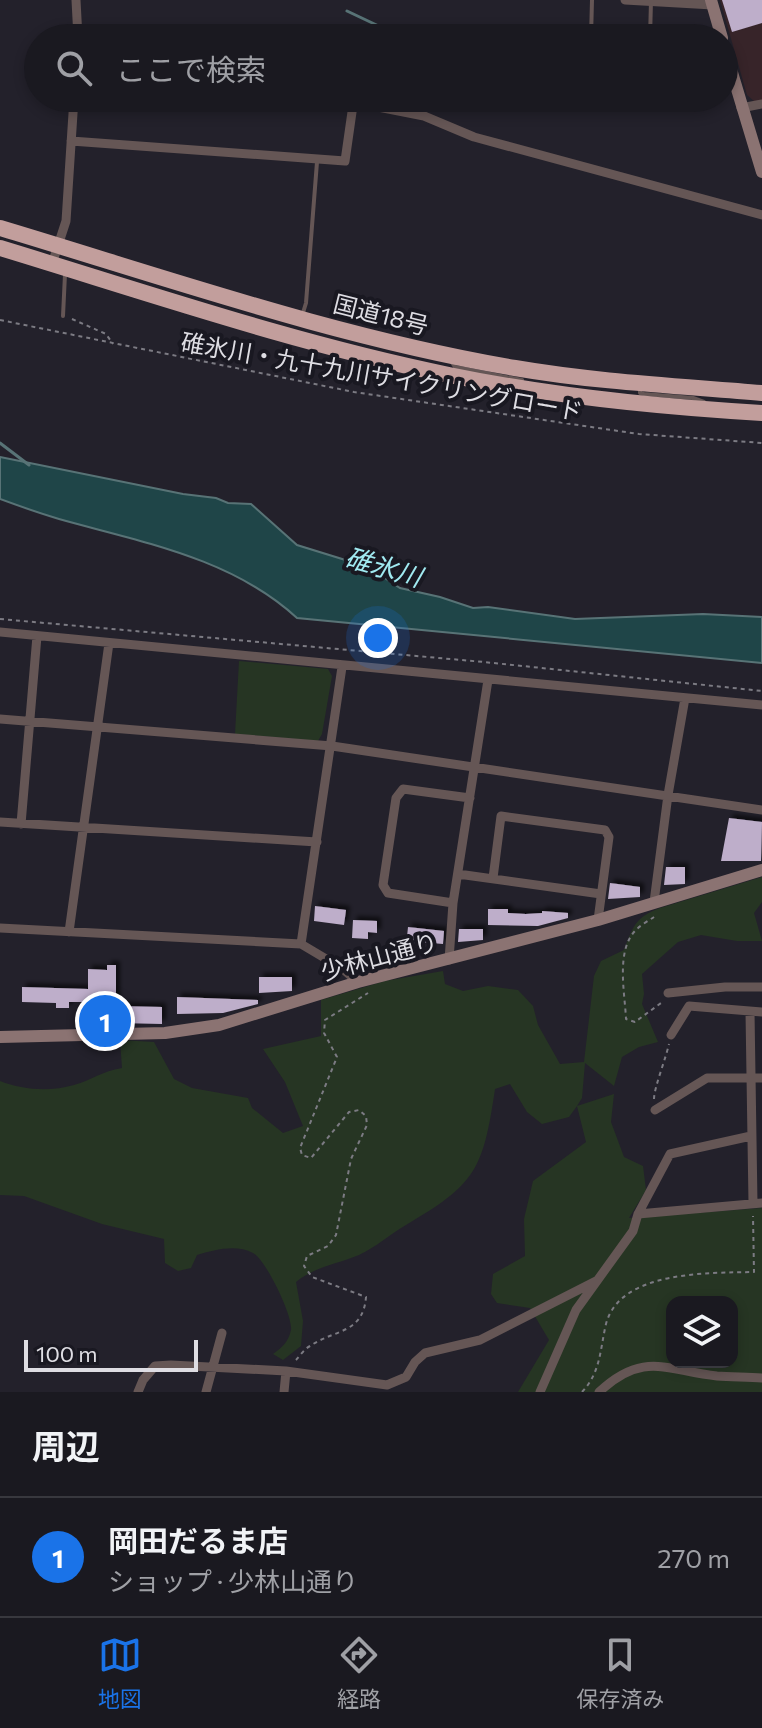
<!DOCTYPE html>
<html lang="ja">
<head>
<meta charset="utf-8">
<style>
  :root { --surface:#1a1920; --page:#27262d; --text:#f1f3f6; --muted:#9fa0a5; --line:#38383e; --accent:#1a73e8 }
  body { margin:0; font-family:Commissioner,"Noto Sans JP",sans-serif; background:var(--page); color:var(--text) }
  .controls { position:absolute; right:24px; bottom:24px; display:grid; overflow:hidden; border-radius:16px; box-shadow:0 4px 12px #0003 }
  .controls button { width:72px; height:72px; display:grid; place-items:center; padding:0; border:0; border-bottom:2px solid var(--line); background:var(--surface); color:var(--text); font:40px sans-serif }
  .scale { position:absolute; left:24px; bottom:20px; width:174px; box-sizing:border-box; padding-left:8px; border:4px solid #dedde3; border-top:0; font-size:22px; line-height:28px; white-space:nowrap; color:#dedde3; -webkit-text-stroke:6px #191821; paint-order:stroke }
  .you { position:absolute; left:378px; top:638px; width:28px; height:28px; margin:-20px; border:6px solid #fff; border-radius:50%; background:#1a73e8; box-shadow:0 0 0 12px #1a73e833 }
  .badge { display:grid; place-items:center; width:52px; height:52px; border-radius:50%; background:var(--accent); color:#fff; font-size:26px; font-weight:700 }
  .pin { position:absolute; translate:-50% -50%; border:4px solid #fff; box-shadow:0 2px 8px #0006 }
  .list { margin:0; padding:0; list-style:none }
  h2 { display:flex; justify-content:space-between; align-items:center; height:104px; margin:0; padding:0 32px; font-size:34px }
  h2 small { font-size:26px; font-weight:400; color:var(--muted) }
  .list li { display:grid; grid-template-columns:52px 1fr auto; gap:24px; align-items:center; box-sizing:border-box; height:120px; padding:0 32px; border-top:2px solid var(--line) }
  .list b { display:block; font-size:30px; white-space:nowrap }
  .list p { margin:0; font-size:26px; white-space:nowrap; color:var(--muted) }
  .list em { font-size:26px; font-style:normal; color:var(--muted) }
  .icon { flex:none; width:44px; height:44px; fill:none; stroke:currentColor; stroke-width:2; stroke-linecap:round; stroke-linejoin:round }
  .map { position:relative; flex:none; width:762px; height:1392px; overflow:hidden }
  .search { position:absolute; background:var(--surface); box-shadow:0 4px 12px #0003; left:24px; right:24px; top:24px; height:88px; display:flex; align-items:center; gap:20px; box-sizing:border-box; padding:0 28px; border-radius:44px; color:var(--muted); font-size:30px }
  .sheet { height:224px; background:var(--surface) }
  nav { display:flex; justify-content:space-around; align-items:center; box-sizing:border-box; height:112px; border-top:2px solid var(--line); background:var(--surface); font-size:22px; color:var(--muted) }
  nav a { display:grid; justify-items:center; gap:4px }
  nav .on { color:var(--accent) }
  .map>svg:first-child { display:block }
</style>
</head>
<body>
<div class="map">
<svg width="762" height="1392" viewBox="0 0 762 1392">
  <defs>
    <filter id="shadow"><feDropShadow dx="4" dy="-4" stdDeviation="2" flood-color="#0009"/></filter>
  </defs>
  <rect width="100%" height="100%" fill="#23212b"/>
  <path fill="#372429" d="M720 0H762V101H754L747 95Z"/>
  <path fill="#263523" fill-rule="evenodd" d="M239 661 328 669 332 676 322 734 318 741 235 734Z
    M762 877V902L754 913 762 941H737L701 935 678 942 642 974 644 994 642 1004 658 1042 639 1047 622 1057 614 1086 585 1063 582 1098 577 1106 614 1094 611 1122 624 1157 643 1166 646 1190 629 1218 762 1208V1392H518L549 1340 530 1308 497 1303 491 1294 493 1274 525 1256 524 1219 533 1181 586 1142 577 1106 569 1117 542 1124 527 1112 510 1084 495 1089C483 1170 476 1184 406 1225 389 1235 376 1247 359 1255 337 1264 314 1267 296 1282L303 1321 301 1346 283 1360 273 1354C282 1347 288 1343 291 1330 293 1316 266 1260 253 1253 236 1244 214 1250 197 1255L191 1268 178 1271 165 1263 164 1239 102 1224 24 1196 0 1195V1081C23 1090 50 1092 74 1085 92 1080 102 1071 122 1068L120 1040 154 1042 174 1079 192 1088 248 1098 252 1108 283 1133 303 1126 285 1082 263 1049 321 1036V1000L385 981 443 971 445 984 463 991 488 986 518 990 533 1006 538 1025 560 1064 584 1062 594 976 601 961 624 950C633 927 635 917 660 908ZM672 1302H732V1362H672Z"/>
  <path fill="#1f4548" stroke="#587376" stroke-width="2" d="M0 457 183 494 216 498 228 503 251 504 297 545 368 567 400 588 440 597 473 608 488 607 575 619 703 614 762 617V663L297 618C232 558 141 542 59 519 39 513 19 506 0 499Z"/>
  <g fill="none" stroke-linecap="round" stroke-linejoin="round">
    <path stroke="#587376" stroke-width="3" d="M347 11 404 38
      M0 443 29 465"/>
  </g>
  <path fill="#beaeca" filter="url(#shadow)" d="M722 0H762V23L732 32Z
    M729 818 762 822 761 861H721Z
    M666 867H685V884L664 885Z
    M610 883 640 887V897L608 899Z
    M315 906 346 910 344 925 314 921Z
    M488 909H508V913L526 914 542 913V911L568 913V918L538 926 488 925Z
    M353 920 377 921V933L368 932V939L352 938Z
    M408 927 444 931 443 944 420 942 419 948 406 947Z
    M459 929H483V940L458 942Z
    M107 965H116V1006L162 1007V1024L117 1023V1015L87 1014 88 1002H69V1008H56V1003L22 1002V987L88 989V969L107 970Z
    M259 977H292V991L259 993Z
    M177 997 258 1000V1004L223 1013 177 1014Z"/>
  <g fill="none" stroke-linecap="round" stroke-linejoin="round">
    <path stroke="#7c7b83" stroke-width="2" stroke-dasharray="4 4" stroke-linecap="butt" d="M72 319 106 334 113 344
      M0 320 354 392 639 434 762 443
      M0 619 484 662 762 691
      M654 917C648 921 639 926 634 932 616 953 625 994 626 1019L635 1022 661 1003
      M654 1099C654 1088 666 1058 669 1044
      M296 1360C300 1356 304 1349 310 1346 335 1329 363 1334 366 1297L312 1277 304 1266 307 1256 328 1246 336 1235 351 1159 367 1125 366 1116 359 1110 349 1112 311 1158 302 1155 300 1148 337 1057 324 1033 325 1020 368 993
      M582 1392C601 1372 600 1349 606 1324 620 1270 710 1273 754 1272L753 1216"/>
    <path stroke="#655655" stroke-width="4" d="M591 38 592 0
      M650 38 651 1
      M63 316 65 274
      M302 316 306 303 317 162
      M451 361 455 367 522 380
      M640 387V393L644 394 693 398 704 402"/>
    <path stroke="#655655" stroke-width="9" d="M76 0 78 38
      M625 0 713 5
      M741 108 762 104
      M71 141 345 161 353 105 358 103 424 116 474 137 762 215
      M52 264 66 221 74 98
      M0 632 762 705
      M0 719 332 746 762 810
      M0 822 317 842
      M21 824 37 636
      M458 874 601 894
      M493 878 501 816 605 830 609 837 598 920
      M654 902 668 795 685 698
      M453 903 388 893 383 885 396 798 403 789 470 798
      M0 928 301 944 343 969 358 982
      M69 932 109 643
      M301 944 342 667
      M449 960 453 903 488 680
      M668 993 725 987H762
      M750 1012 753 1203
      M671 1035 689 1006 762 1012
      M655 1110 707 1078H762
      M638 1214 762 1203
      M138 1392 143 1380 155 1366 171 1365 286 1371 387 1385 406 1377 415 1362 425 1353 480 1340 596 1281
      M206 1392 222 1333
      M284 1392 286 1371
      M540 1392 576 1310 633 1231 638 1214 670 1154 751 1136
      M599 1392C644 1350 667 1371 717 1376 732 1377 747 1377 762 1378"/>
    <path stroke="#8b7372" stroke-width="12" d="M711 0 722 38
      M724 46 762 172
      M0 1037 165 1033 219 1025 358 982 598 920 762 870"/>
    <path stroke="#c29e9c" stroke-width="16" d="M0 228C170 279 339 338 515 368 596 382 680 386 762 393
      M0 248C148 293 297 344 449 375 551 396 658 407 762 413"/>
  </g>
  <g text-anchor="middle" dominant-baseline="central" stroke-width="8" stroke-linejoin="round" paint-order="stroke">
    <g font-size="24" fill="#dedde3" stroke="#191821">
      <text transform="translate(381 314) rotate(14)">国道18号</text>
      <text transform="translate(382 376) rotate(10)">碓氷川・九十九川サイクリングロード</text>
      <text transform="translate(379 956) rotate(-15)">少林山通り</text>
    </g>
    <g font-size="26" font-style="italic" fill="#a1eaf1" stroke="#191821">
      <text transform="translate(384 566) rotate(16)">碓氷川</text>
    </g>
  </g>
</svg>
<div class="controls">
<button><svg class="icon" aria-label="layers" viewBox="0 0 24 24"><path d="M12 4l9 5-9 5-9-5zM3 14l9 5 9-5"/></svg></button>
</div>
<div class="scale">100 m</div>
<div class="you"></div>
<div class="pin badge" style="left:105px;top:1021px">1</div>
<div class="search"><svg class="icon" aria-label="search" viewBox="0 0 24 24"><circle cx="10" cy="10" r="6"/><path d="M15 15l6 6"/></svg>ここで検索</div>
</div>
<section class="sheet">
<h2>周辺<small></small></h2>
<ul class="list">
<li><span class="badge">1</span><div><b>岡田だるま店</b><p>ショップ · 少林山通り</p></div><em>270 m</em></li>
</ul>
</section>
<nav>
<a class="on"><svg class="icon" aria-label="map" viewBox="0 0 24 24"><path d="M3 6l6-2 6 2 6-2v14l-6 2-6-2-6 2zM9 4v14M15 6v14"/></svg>地図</a>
<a><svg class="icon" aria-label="directions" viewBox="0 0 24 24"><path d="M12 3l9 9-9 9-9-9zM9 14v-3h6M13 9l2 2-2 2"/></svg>経路</a>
<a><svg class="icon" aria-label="saved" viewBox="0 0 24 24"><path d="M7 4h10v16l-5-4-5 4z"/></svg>保存済み</a>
</nav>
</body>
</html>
